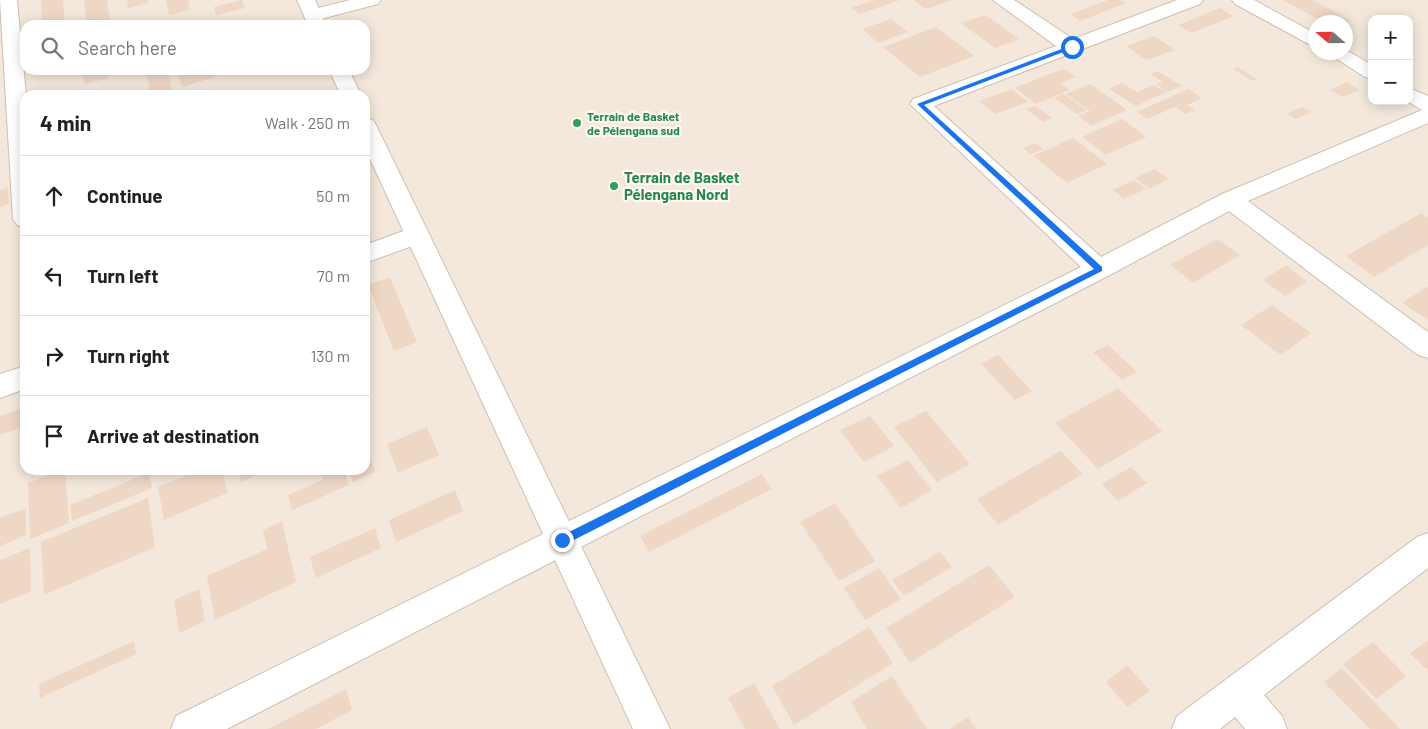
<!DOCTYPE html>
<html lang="en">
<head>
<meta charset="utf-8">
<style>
  :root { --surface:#fff; --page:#f6f6f6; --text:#202124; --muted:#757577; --line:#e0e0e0 }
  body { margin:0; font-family:Barlow,sans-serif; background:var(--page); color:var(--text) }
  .controls { position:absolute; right:15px; top:15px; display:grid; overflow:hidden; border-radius:10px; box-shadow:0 2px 12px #0003 }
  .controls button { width:45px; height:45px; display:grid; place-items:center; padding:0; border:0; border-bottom:1px solid var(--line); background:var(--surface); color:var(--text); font:25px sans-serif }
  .compass { position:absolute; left:1308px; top:15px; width:45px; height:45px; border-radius:50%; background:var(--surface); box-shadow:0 2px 12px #0003; rotate:290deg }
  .stop { position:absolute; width:15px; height:15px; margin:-11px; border:4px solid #1a73e8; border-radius:50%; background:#fff }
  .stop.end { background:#1a73e8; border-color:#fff; box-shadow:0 1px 5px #0008 }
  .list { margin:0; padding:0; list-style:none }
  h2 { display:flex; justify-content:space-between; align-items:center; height:65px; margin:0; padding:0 20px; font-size:21px }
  h2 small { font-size:16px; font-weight:400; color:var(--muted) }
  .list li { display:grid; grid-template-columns:32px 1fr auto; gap:15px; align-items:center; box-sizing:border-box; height:80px; padding:0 20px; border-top:1px solid var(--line) }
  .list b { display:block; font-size:19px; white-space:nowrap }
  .list em { font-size:16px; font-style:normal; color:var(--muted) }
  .icon { flex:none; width:28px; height:28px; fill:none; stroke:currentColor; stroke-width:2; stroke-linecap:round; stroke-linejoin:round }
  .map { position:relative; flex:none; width:1428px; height:729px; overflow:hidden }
  .search { position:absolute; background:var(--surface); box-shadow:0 2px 12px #0003; left:20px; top:20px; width:350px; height:55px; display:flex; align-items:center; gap:12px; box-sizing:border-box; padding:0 18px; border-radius:15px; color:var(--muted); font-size:19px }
  .panel { position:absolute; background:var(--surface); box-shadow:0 2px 12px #0003; left:20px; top:90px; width:350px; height:385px; border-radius:15px }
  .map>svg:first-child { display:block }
</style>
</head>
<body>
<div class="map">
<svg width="1428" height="729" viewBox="0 0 1428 729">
  <rect width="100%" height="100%" fill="#fcf6ed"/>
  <path fill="#f3e8db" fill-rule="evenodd" d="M0 0H1428V729H0ZM1372 19H1409V101H1372ZM1316 22H1346V52H1316ZM25 25H365V70H25ZM25 95H365V470H25Z"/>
  <path fill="#efd7c6" d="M41 0H63L65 25H42Z
    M84 0H107L111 25H87Z
    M127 0H147L148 3 128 8Z
    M166 0H188L190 10 169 15Z
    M242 0 245 8 216 15 214 7Z
    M874 0H900L859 14 851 8Z
    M914 0H953L926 9Z
    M1108 0H1120L1126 3 1080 21 1071 14Z
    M1283 0H1313L1350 21 1323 22Z
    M1220 8 1233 16 1192 33 1178 25Z
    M985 15 1020 39 995 48 961 23Z
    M891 19 908 32 878 43 862 29Z
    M936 27 974 56 920 77 883 47Z
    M1154 36 1175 50 1146 60 1126 46Z
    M1238 67 1257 79 1252 81 1233 69Z
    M1063 69 1076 77 1060 83 1070 90 1036 104 1015 88Z
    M103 70H108L109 78 84 84 83 75Z
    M146 70H167L172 91 151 95Z
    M197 70H224L226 73 183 87 178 76Z
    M1158 71 1182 86 1167 92 1156 84 1163 82 1150 74Z
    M1347 82 1360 90 1343 97 1330 90Z
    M1122 83 1137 92 1154 85 1166 92 1136 106 1109 89Z
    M1090 84 1127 110 1091 126 1078 116 1090 111 1066 94Z
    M1012 89 1028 102 995 114 979 101Z
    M1188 89 1202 98 1187 105 1195 110 1186 114 1175 107 1147 119 1137 112Z
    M1064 94 1086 110 1077 114 1054 98Z
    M1035 106 1052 118 1043 122 1026 109Z
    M1302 107 1311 112 1296 119 1287 114Z
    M1122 119 1146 137 1106 155 1082 137Z
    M1073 138 1107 164 1067 183 1033 156Z
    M1035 143 1043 149 1031 154 1023 148Z
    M1155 169 1169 179 1149 189 1135 178Z
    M1134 180 1146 189 1124 199 1113 190Z
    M8 188 9 204 0 207V190Z
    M1421 213 1428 217V245L1374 277 1346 256Z
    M368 230 372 241 365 243V231Z
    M1217 239 1240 255 1193 283 1170 265Z
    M1286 265 1307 282 1285 296 1263 280Z
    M390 277 417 342 394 351 368 285Z
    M1428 286V320L1402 303Z
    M1272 305 1311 333 1281 355 1241 325Z
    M1108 345 1137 372 1122 380 1093 352Z
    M998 355 1032 391 1015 400 981 364Z
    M1118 388 1162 431 1098 469 1055 423Z
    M23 408V427L0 435V416Z
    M926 411 970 464 937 482 894 427Z
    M870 416 894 446 864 462 840 430Z
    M427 427 439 455 398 473 387 444Z
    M367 447 375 472 353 482 349 470H365Z
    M1061 451 1083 474 998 525 977 499Z
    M908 460 932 490 901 508 877 476Z
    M1131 467 1147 483 1118 501 1102 484Z
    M62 470H65L69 523 30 539 28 483Z
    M200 470H223L227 493 164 520 158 487Z
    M238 470H269L241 482Z
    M320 470H344L349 485 292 510 288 495 323 480Z
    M149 473 152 488 72 521 70 505Z
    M762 474 772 489 649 552 640 536Z
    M455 490 463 511 396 542 389 520Z
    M148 498 155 547 44 595 41 542Z
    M835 503 875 561 839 581 800 522Z
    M26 508V535L0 546V518Z
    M282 522 296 582 215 620 207 576 267 549 263 530Z
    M375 528 381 548 316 578 310 557Z
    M30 548 31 591 0 604V560Z
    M940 552 952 567 904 596 892 580Z
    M989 565 1015 597 910 663 886 628Z
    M879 568 901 599 865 620 844 588Z
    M199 589 205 621 179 633 174 600Z
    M869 627 893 663 794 725 772 686Z
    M1428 640V671L1410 653Z
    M134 641 136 654 40 698 39 684Z
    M1373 642 1406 676 1376 699 1343 664Z
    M1127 665 1150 691 1127 707 1106 682Z
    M1342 668 1400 729H1370L1324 682Z
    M892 676 927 729H867L851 702Z
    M754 683 780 729H745L728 698Z
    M346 689 352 710 316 729H268Z
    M968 717 976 729H950Z"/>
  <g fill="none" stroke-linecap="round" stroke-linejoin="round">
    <g stroke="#cebeb2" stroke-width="2">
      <path id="street" d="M0 0H17L26 95 25 227 17 225 13 219Z
        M350 0H381L378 4 313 21 306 19 304 15 306 11Z
        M993 0H1014L1073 39 1177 0H1203L1200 4 934 106 1101 257 1222 194 1422 110 1407 101H1409V88L1428 96V123L1248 201 1428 332V358L1418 355 1229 211 1108 276 227 729H171L176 716 1081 267 910 104 913 99 1056 46Z
        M1232 0H1254L1316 34V48L1235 4Z
        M1346 50 1372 65V79L1365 77 1326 52H1346Z
        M417 226 426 229 429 235 426 241 365 263V245Z
        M25 366V389L0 398V374Z
        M1428 533V568L1264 695 1282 716 1287 729H1245L1235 717 1220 729H1172L1177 716 1417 537Z"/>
    </g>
    <g stroke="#d0bfb0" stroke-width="2">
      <path id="secondary" d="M297 0H315L326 25H308Z
        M329 70H349L361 95H341Z
        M365 118 373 120 376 125 670 729H633L365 148Z"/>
    </g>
    <use href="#street" fill="#fff" fill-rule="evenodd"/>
    <use href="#secondary" fill="#fff" fill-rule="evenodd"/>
  </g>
  <path fill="#1a73e8" d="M1072 45 1074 48 924 105 1102 267V271L566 544H559V537L1094 269 917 104Z"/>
  <g fill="#2e9e5b" stroke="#fefaf3" stroke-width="2">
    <circle cx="577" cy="123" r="5"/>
    <circle cx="614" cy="186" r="5"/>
  </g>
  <g text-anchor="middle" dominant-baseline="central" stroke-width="4.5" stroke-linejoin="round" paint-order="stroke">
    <g font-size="12" font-weight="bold" fill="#27864d" stroke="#fefaf3" text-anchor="start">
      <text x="587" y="116">Terrain de Basket<tspan x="587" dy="14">de Pélengana sud</tspan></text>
    </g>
    <g font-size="15" font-weight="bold" fill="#27864d" stroke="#fefaf3" text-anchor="start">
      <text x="624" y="177">Terrain de Basket<tspan x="624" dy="17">Pélengana Nord</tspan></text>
    </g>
  </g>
</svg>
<div class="controls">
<button>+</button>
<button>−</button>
</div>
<svg class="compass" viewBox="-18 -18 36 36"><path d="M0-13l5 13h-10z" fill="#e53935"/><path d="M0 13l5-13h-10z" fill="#757577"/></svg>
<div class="stop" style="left:1072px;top:47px"></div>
<div class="stop end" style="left:562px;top:540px"></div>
<div class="search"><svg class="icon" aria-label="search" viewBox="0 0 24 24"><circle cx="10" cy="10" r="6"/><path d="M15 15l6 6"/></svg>Search here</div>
<section class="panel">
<h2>4 min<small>Walk · 250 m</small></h2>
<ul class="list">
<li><svg class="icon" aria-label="ahead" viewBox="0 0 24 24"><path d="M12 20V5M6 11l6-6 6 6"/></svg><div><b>Continue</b></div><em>50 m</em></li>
<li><svg class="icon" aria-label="left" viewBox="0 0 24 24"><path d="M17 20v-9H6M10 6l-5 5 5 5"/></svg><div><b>Turn left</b></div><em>70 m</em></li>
<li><svg class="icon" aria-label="right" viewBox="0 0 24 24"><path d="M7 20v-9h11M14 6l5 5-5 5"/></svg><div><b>Turn right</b></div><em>130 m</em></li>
<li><svg class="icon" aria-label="arrive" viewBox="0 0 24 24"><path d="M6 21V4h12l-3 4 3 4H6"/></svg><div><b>Arrive at destination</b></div></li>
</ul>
</section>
</div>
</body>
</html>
